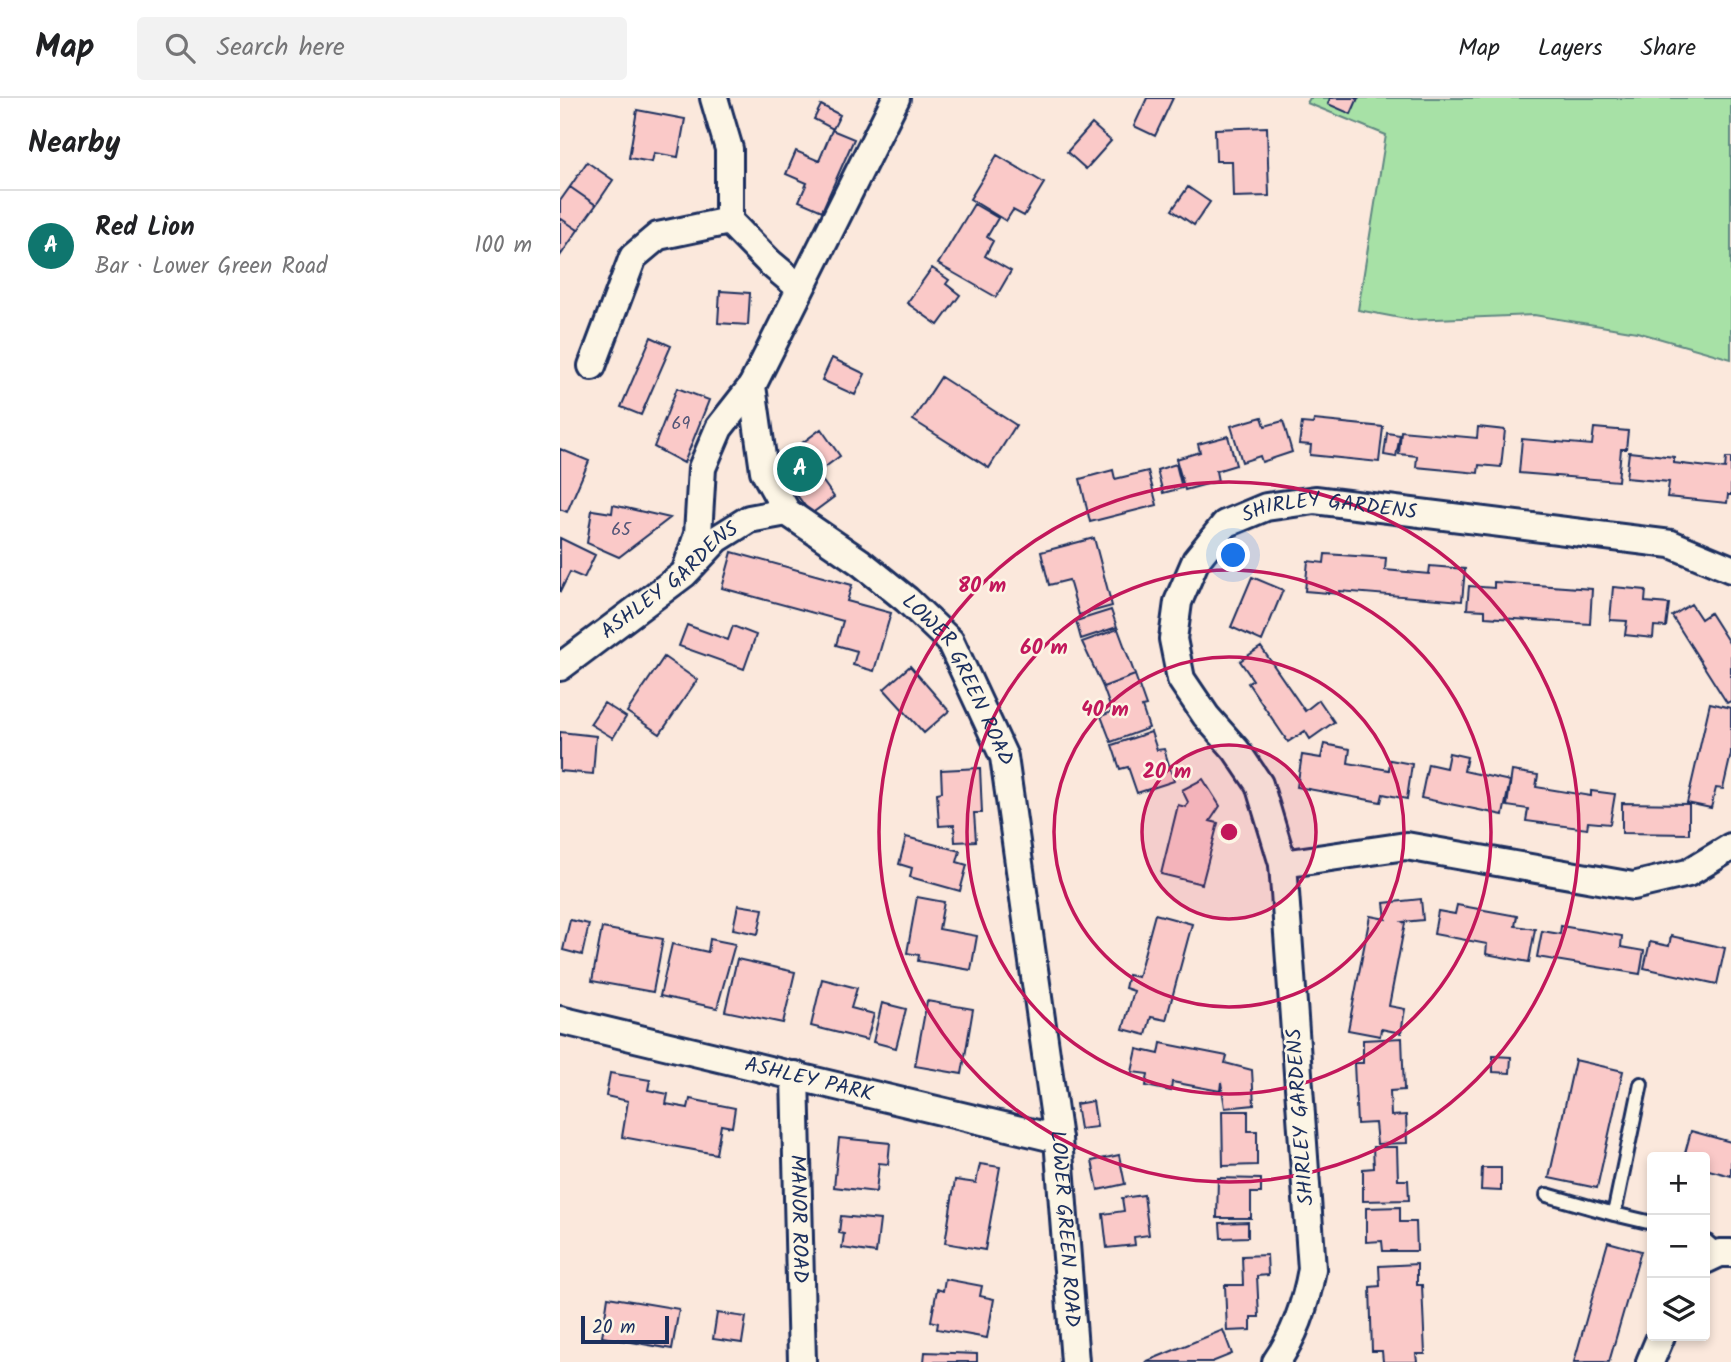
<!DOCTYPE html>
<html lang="en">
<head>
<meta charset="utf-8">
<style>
  :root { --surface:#fff; --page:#f2f2f2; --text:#202124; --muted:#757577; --line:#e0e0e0; --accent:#0f766e }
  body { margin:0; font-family:Kalam,sans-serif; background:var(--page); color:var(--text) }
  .controls { position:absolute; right:21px; bottom:21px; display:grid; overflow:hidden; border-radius:7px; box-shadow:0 4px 10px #0003 }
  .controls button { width:63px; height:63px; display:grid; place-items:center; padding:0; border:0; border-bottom:2px solid var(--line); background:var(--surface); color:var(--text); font:35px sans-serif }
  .scale { position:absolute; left:21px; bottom:18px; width:88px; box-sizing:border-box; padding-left:7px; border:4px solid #1b2f5e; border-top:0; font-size:19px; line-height:24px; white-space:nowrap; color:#1b2f5e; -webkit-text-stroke:5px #fcf5e5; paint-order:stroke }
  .you { position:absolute; left:674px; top:458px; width:24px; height:24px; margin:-18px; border:5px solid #fff; border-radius:50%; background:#1a73e8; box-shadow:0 0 0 10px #1a73e833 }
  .badge { display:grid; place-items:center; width:46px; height:46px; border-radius:50%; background:var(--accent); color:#fff; font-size:23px; font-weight:700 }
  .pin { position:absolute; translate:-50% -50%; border:4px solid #fff; box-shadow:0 2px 7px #0006 }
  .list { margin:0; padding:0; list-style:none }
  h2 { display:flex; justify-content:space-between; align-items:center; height:91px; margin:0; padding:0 28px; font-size:30px }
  h2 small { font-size:23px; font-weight:400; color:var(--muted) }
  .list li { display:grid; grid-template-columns:46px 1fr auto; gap:21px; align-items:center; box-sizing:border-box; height:112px; padding:0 28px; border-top:2px solid var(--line) }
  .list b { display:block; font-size:26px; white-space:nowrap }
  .list p { margin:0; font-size:23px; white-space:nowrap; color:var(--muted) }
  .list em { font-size:23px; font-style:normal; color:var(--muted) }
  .icon { flex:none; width:38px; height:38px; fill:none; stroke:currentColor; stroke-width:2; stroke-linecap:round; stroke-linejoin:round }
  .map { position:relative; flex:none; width:1171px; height:1264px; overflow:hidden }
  header { display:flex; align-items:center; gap:42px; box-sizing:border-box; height:98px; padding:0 35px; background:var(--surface); border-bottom:2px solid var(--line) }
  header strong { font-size:33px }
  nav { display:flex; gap:38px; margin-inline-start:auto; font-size:24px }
  .search { width:490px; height:63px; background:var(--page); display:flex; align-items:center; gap:18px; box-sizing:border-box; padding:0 24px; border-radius:7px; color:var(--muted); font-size:26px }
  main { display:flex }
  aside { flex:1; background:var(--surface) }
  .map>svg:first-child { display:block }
</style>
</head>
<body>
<header>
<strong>Map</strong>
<div class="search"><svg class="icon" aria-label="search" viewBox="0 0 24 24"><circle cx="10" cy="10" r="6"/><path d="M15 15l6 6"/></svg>Search here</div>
<nav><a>Map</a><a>Layers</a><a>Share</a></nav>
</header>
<main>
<aside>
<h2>Nearby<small></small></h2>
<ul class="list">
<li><span class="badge">A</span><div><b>Red Lion</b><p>Bar · Lower Green Road</p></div><em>100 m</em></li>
</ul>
</aside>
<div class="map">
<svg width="1171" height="1264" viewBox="0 0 1171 1264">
  <rect width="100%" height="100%" fill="#fbe8dc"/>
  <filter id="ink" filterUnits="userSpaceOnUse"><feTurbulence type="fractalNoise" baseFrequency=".0143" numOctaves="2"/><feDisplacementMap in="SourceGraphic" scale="14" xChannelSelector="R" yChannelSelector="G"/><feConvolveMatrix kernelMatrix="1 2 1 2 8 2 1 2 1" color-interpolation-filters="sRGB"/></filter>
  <g filter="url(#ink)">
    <path fill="#a7e1a6" stroke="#618882" stroke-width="2" d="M750 0H1171V261L1077 234 974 217 851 222 798 212 826 37 747 5Z"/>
    <path fill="#fac9c8" stroke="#1b2f5e" stroke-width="2" d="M587 0H613L595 38 574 28Z
      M770 0H798L791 16 768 6Z
      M261 7 280 17 273 31 254 21Z
      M77 12 125 21 118 59 94 55 92 64 69 60Z
      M532 26 551 43 526 71 507 54Z
      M707 29 709 98 673 99 672 63H656L655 31Z
      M272 32 294 41 262 113 239 103 247 85 226 76 236 53 259 63Z
      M437 57 484 85 464 118 453 112 446 123 410 101Z
      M27 64 53 82 36 107 10 89Z
      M10 89 36 107 18 132 0 120V103Z
      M628 89 650 104 634 127 612 112Z
      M414 106 438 120 427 139 433 143 425 158 451 173 436 199 378 166Z
      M0 120 18 132 0 158Z
      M372 170 389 182 386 186 400 197 378 227 347 205Z
      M160 193 190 195 188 227 158 225Z
      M91 239 111 248 81 317 61 309Z
      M272 260 305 276 295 297 262 282Z
      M381 279 456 327 429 370 353 322Z
      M117 290 149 302 124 365 94 349Z
      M702 319 705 328 723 323 732 354 702 364 700 358 682 364 671 328Z
      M754 322 823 329 819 364 750 357 751 347 739 346 742 325 753 326Z
      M918 329 945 332 941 369 919 367 918 375 856 369 857 358 839 356 841 333 917 340Z
      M1034 330 1068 333 1066 351H1061L1058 383 959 375 962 341 1032 347Z
      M261 331 280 358 257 375 274 399 251 416 214 366Z
      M827 335 840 337 836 359 824 357Z
      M668 338 676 367 656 373 658 383 625 392 616 361 640 354 638 346Z
      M0 351 29 363 7 414 0 411Z
      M1069 354 1114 359V365L1165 371 1166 360H1171V397H1168L1167 405 1107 399 1109 384 1066 380Z
      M616 366 622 390 603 395 597 372Z
      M553 372 555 381 588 373 597 407 530 424 520 381Z
      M53 407 110 420 59 459 27 445 32 412 52 415Z
      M0 440 35 457 24 480 10 474 0 494Z
      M534 440 552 508 519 517 509 482 489 487 481 454Z
      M172 454 292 487 287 503 331 515 314 573 293 567 297 553 276 547 283 523 162 490Z
      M765 456 826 460 825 472 869 476 870 468 905 471 902 503 780 493V496L745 493 748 463 764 465Z
      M692 479 723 492 702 543 671 529Z
      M934 484 1032 491 1030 526 925 519V512L907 511 909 488 934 490Z
      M1053 489 1086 492 1085 504 1109 506 1106 529 1094 528 1093 540 1065 537 1067 523 1050 522Z
      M1131 506 1141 521 1150 515 1171 548V603L1167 605 1112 518Z
      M551 512 557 529 521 541 516 523Z
      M127 527 168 542 173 528 196 537 184 571 119 548Z
      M558 531 575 577 543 589 522 544Z
      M701 549 745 613 759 602 774 624 750 641 745 633 728 644 688 585 693 582 680 563Z
      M104 559 137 582 100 636 67 614Z
      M350 568 389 613 364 635 324 591Z
      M575 577 586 608 582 609 589 630 551 644 541 618 552 614 543 589Z
      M44 605 66 619 53 640 30 626Z
      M1150 605 1171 610V656L1163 691 1156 690 1151 710 1127 705Z
      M0 634 36 638 33 676 0 673Z
      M591 634 597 652 604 651 614 683 577 695 568 669 560 671 552 647Z
      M764 646 790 651 788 665 829 672 830 662 852 666 847 701 823 696 821 704 737 689 742 657 761 660Z
      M889 655 907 659 904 673 950 683 943 717 861 700 868 666 886 670Z
      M420 670 422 715H414L416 743 395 744 394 727 379 728 377 695 382 694 381 672Z
      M952 673 978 677 976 689 1031 698V693L1055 696 1050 726 1028 724 1027 731 966 723 968 711 947 708Z
      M643 681 660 708 650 723 658 725 642 786 601 776 618 707 626 709 628 704 622 692Z
      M1062 705 1129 706V736L1062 735Z
      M346 739 400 753 397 764 407 767 400 793 350 779 352 770 339 766Z
      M357 799 384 804 379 831 417 838 411 872 358 863 359 857 347 855Z
      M861 801 863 822 843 824 845 825 829 908 845 911 841 935 821 931 820 938 788 932 810 818 826 821 824 805Z
      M178 807 203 811 198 836 173 831Z
      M897 807 957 818 955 828 975 831 969 864 926 856 927 846 874 836 878 813 895 816Z
      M595 816 632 826 606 922 591 919 586 937 563 931 574 893 565 890 568 877 578 879Z
      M10 822 29 826 22 857 3 852Z
      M1001 828 1062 838 1061 849 1084 853 1080 876 977 859 982 833 1000 836Z
      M42 830 103 841 93 894 32 883Z
      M1111 838 1165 850 1157 886 1084 870 1090 844 1109 848Z
      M150 841 175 846 157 910 100 898 112 846 148 854Z
      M177 861 235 874 223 925 165 913Z
      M262 881 297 890 291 910 314 916 307 942 251 928Z
      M367 903 413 911 402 976 355 968Z
      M322 905 346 911 336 950 313 944Z
      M842 940 844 992 830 993 831 1018 846 1017 847 1045 817 1046 815 1025 797 1026 794 965H803V942Z
      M601 945 667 958 665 965 692 972 694 1007 665 1010 661 984 660 993 612 984 611 993 586 988 588 976 572 974 577 951 599 956Z
      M933 958 951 959 950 975 933 974Z
      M1015 962 1063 973 1037 1090 989 1080Z
      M50 975 90 982 88 992 108 996 106 1006 128 1010 130 1001 175 1010 172 1029 161 1027 156 1056 62 1039 68 1003 46 998Z
      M533 1003 537 1029 520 1031 516 1006Z
      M662 1013H688V1033H697V1067L663 1068Z
      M1131 1033 1171 1044V1078L1145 1071V1059H1124Z
      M279 1040 330 1045 328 1066 319 1065 316 1094 274 1089Z
      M813 1049H837L838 1082H848L849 1102 803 1103V1071L814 1070Z
      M559 1057 565 1086 538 1092 532 1063Z
      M420 1066 440 1069 425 1152 385 1145 395 1082 416 1085Z
      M922 1070H941V1093L921 1092Z
      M658 1080 701 1081V1095H691V1120H657Z
      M584 1097 589 1137 574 1139 575 1147 547 1150 543 1116 564 1113 562 1100Z
      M840 1109V1124H856L857 1153H823L822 1143 806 1144V1110Z
      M281 1118 320 1122 316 1155 282 1150 284 1136 279 1135Z
      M688 1124V1139L661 1140 660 1125Z
      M1048 1144 1081 1153 1049 1264H1014Z
      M707 1157 708 1177 697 1178 699 1219H691V1232L667 1233 665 1187H683L682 1158Z
      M857 1166V1187H862L865 1256H856L857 1264H823L822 1253H812L810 1189 820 1188 819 1168Z
      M385 1181 422 1188 420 1198 434 1201 427 1240 377 1231 378 1225 371 1223 377 1191 383 1193Z
      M48 1199 119 1211 112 1251 42 1239Z
      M157 1215 186 1219 182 1245 153 1241Z
      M663 1232 672 1256 652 1264H585Z
      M365 1254 417 1256V1264H364Z"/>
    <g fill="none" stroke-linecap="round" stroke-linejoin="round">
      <g stroke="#1b2f5e" stroke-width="18">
        <path id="service" d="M1081 986 1054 1116 1092 1125
          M987 1097 1054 1116
          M1145 1142 1160 1155"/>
      </g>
      <g stroke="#1b2f5e" stroke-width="32">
        <g id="minor">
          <path d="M154 0 169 51V123L209 164 240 190"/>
          <path id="s1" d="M336 0 192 288 204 373 227 414 300 464 347 502 390 543 444 659 498 1041 515 1264"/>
          <path d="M32 268 73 159 98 138 169 123"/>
          <path d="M127 469 138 436 142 370 159 330 192 288"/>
          <path id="s2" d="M0 569 124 476 157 441 189 421 227 414"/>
          <path d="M723 766 846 748 1073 788 1128 775 1171 749"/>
          <path id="s3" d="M0 922 498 1041"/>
          <path id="s4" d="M235 977 242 1264"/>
          <path d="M1145 1162 1160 1155H1171"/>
          <path id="s5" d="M716 1264C736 1236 746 1205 752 1171L723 766 699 686 676 652 646 618 621 581 613 541 618 504 636 462 665 426 706 409 755 402 1111 446 1171 471"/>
          <path d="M1090 1264 1101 1238"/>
        </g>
      </g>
      <use href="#service" stroke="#fcf5e5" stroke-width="12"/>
      <use href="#minor" stroke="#fcf5e5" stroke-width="26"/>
    </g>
  </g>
  <circle cx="669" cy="734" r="87" fill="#c2185b" fill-opacity=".12"/>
  <g fill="none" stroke="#c2185b" stroke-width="3.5">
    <circle cx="669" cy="734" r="87"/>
    <circle cx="669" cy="734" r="175"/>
    <circle cx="669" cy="734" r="262"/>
    <circle cx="669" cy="734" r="350"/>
  </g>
  <g text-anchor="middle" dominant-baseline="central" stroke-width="5" stroke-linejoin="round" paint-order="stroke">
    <g font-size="18" fill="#535678">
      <text x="121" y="326">69</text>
      <text x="61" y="432">65</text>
    </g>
    <g font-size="21" fill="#1b2f5e" stroke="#fcf5e5">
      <text stroke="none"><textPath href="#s5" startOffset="999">SHIRLEY GARDENS</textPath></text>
      <text stroke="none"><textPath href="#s2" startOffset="140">ASHLEY GARDENS</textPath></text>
      <text stroke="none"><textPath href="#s1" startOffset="700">LOWER GREEN ROAD</textPath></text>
      <text stroke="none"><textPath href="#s3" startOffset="256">ASHLEY PARK</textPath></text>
      <text transform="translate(741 1019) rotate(-94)">SHIRLEY GARDENS</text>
      <text stroke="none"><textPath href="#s4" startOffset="144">MANOR ROAD</textPath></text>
      <text stroke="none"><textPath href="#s1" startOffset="1267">LOWER GREEN ROAD</textPath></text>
    </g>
  </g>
  <circle cx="669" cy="734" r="10" fill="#c2185b" stroke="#fcf5e5" stroke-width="3.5"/>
  <g font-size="21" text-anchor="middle" font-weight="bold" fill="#c2185b" stroke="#fcf5e5" stroke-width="5" stroke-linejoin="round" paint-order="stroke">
    <text x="422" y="494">80 m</text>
    <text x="484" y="556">60 m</text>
    <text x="545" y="618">40 m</text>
    <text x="607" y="680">20 m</text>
  </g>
</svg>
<div class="controls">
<button>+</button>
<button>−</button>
<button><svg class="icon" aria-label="layers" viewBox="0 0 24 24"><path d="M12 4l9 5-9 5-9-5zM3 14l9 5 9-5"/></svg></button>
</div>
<div class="scale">20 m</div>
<div class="you"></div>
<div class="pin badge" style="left:240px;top:371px">A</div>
</div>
</main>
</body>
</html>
